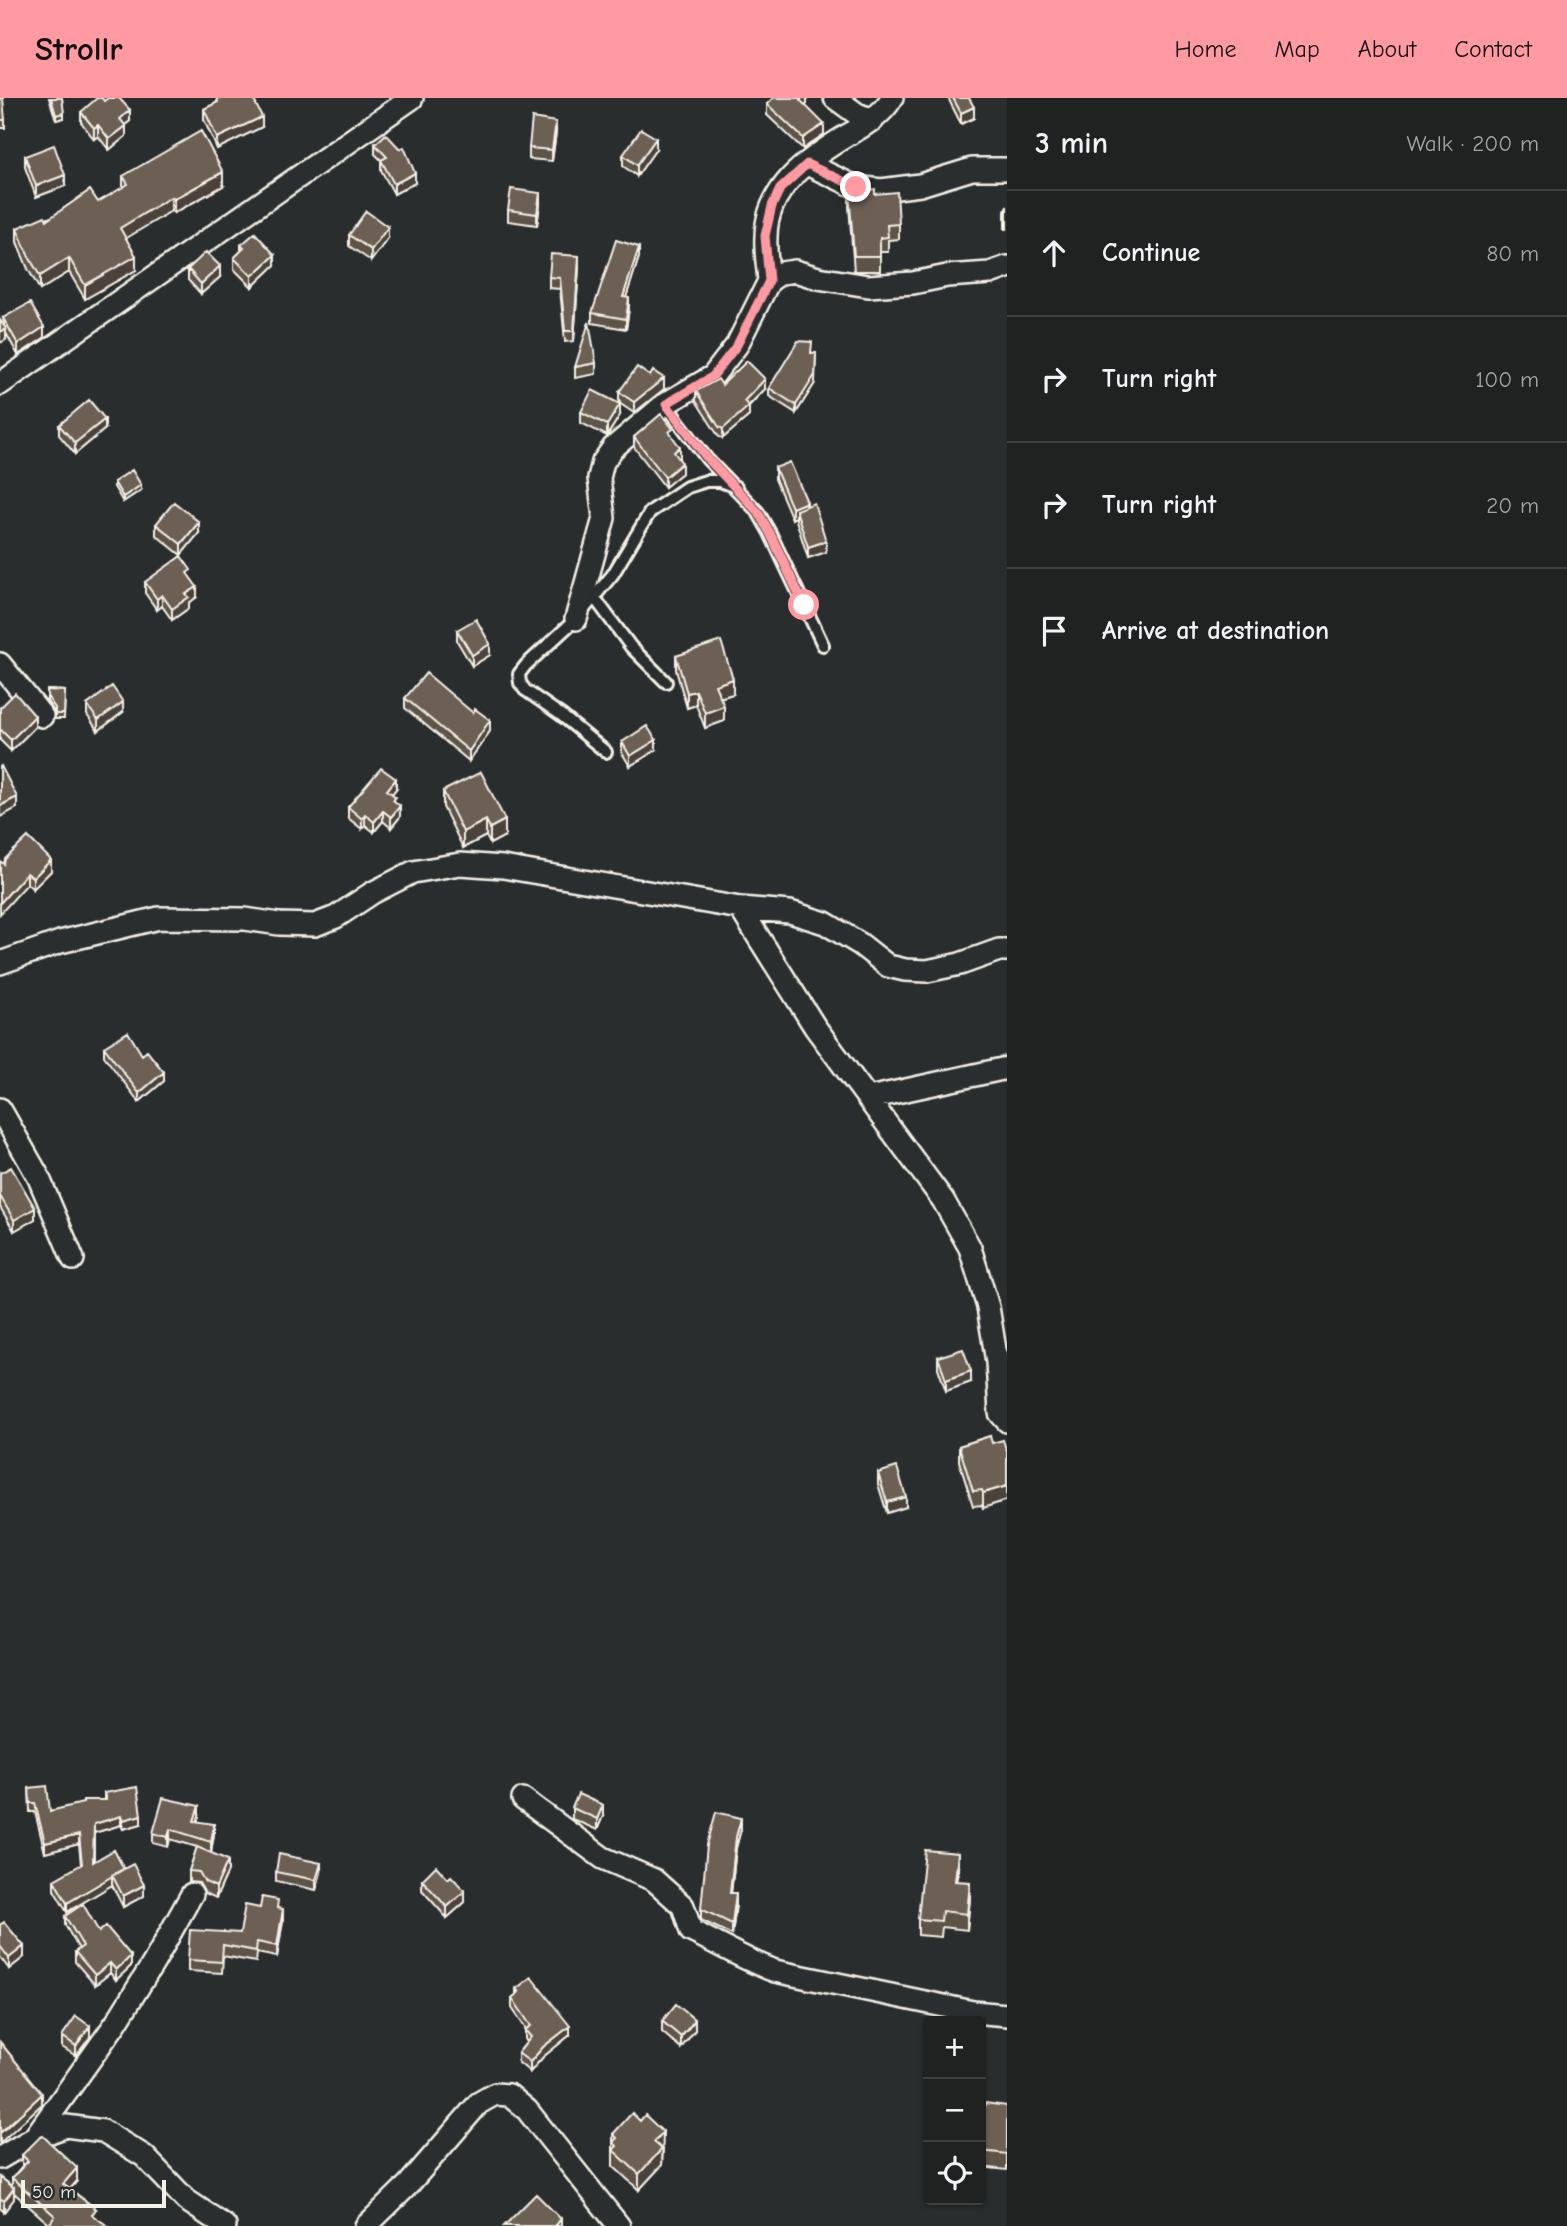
<!DOCTYPE html>
<html lang="en">
<head>
<meta charset="utf-8">
<style>
  :root { --surface:#202222; --page:#2d2f2f; --text:#f1f3f6; --muted:#a2a4a5; --line:#3d3f40; --accent:#ff9aa2 }
  body { margin:0; font-family:"Comic Neue",sans-serif; background:var(--page); color:var(--text) }
  .controls { position:absolute; right:21px; bottom:21px; display:grid; overflow:hidden; border-radius:7px; box-shadow:0 2px 5px #0004 }
  .controls button { width:63px; height:63px; display:grid; place-items:center; padding:0; border:0; border-bottom:2px solid var(--line); background:var(--surface); color:var(--text); font:35px sans-serif }
  .scale { position:absolute; left:21px; bottom:18px; width:145px; box-sizing:border-box; padding-left:7px; border:4px solid #f4f1e8; border-top:0; font-size:19px; line-height:24px; white-space:nowrap; color:#f4f1e8; -webkit-text-stroke:5px #2a2d2e; paint-order:stroke }
  .stop { position:absolute; width:21px; height:21px; margin:-16px; border:5px solid #ff9aa2; border-radius:50%; background:#fff }
  .stop.end { background:#ff9aa2; border-color:#fff; box-shadow:0 2px 7px #0008 }
  .list { margin:0; padding:0; list-style:none }
  h2 { display:flex; justify-content:space-between; align-items:center; height:91px; margin:0; padding:0 28px; font-size:30px }
  h2 small { font-size:23px; font-weight:400; color:var(--muted) }
  .list li { display:grid; grid-template-columns:46px 1fr auto; gap:21px; align-items:center; box-sizing:border-box; height:126px; padding:0 28px; border-top:2px solid var(--line) }
  .list b { display:block; font-size:26px; white-space:nowrap }
  .list em { font-size:23px; font-style:normal; color:var(--muted) }
  .icon { flex:none; width:38px; height:38px; fill:none; stroke:currentColor; stroke-width:2; stroke-linecap:round; stroke-linejoin:round }
  .map { position:relative; flex:none; width:1007px; height:2128px; overflow:hidden }
  header { display:flex; align-items:center; gap:42px; box-sizing:border-box; height:98px; padding:0 35px; background:var(--accent); color:#111 }
  header strong { font-size:33px }
  nav { display:flex; gap:38px; margin-inline-start:auto; font-size:24px }
  main { display:flex }
  aside { flex:1; background:var(--surface) }
  .map>svg:first-child { display:block }
</style>
</head>
<body>
<header>
<strong>Strollr</strong>
<nav><a>Home</a><a>Map</a><a>About</a><a>Contact</a></nav>
</header>
<main>
<div class="map">
<svg width="1007" height="2128" viewBox="0 0 1007 2128">
  <rect width="100%" height="100%" fill="#2a2d2e"/>
  <filter id="ink" filterUnits="userSpaceOnUse"><feTurbulence type="fractalNoise" baseFrequency=".0143" numOctaves="2"/><feDisplacementMap in="SourceGraphic" scale="14" xChannelSelector="R" yChannelSelector="G"/><feConvolveMatrix kernelMatrix="1 2 1 2 8 2 1 2 1" color-interpolation-filters="sRGB"/></filter>
  <g filter="url(#ink)">
    <g fill="none" stroke-linecap="round" stroke-linejoin="round">
      <g stroke="#f4f1e8" stroke-width="16">
        <path id="lane" d="M665 306 707 361 758 414 770 435 823 547
          M594 499 631 549 666 584
          M606 654 561 617 525 592 520 585 519 576 526 567 576 521 613 476 650 414 687 389 706 383H720L736 389"/>
      </g>
      <g stroke="#f4f1e8" stroke-width="26">
        <path id="street" d="M835 0 857 16 873 22
          M807 66 856 89 881 92 920 87 972 71H1007
          M769 183C768 169 765 154 766 139 766 90 808 61 846 38 864 28 881 18 892 0
          M0 286 412 0
          M576 521 604 420 599 380 603 364 613 350 665 306 713 278 737 247 769 183 781 175 795 173 818 180 868 188 913 185 947 178 990 175 1007 169
          M0 566 42 618
          M740 810 815 929 943 1102 970 1150 988 1209 997 1264 1000 1315 1007 1323
          M0 865 60 844 159 820 245 821 279 826 315 827 336 819 372 795 413 774 460 766 503 769 740 810 790 814 825 825 860 846 888 868 905 872 927 873 960 866 999 852H1007
          M869 1000 1007 970
          M0 1011 38 1078 73 1161
          M523 1701 603 1760 654 1782 683 1808 691 1833C719 1846 745 1862 775 1873L973 1914 1007 1917
          M34 2040 116 1925 154 1864 192 1796
          M0 2060 34 2040 66 2028 103 2033 144 2058 186 2102 225 2128
          M366 2128 408 2087 479 2005 495 1996 509 1997 527 2012 619 2128"/>
      </g>
      <use href="#lane" stroke="#2a2d2e" stroke-width="10"/>
      <use href="#street" stroke="#2a2d2e" stroke-width="21"/>
    </g>
    <path fill="#5d5247" stroke="#f4f1e8" stroke-width="2" d="M0 0 5 22V30H0Z
      M49 0H62L64 20 56 22Z
      M807 0V5L805 7 824 36 803 51 767 17V6Z
      M948 0H969L974 20 961 26Z
      M217 1 262 29 217 51 204 22V11L217 5Z
      M104 3 130 23 125 27 126 38 109 52 98 38 94 41 81 24V14Z
      M556 34 552 63 529 61V50Z
      M375 46 415 85 394 96 381 72V62L375 56Z
      M656 51 637 78 623 68V57Z
      M25 58 65 88 36 99 25 69Z
      M123 78 223 88 174 115 171 113 126 140 136 172 85 201 69 174 40 192 28 171 17 144V130L98 104 123 90Z
      M849 94 875 96 899 126V141L888 142V154H880V173H854L849 108Z
      M540 106 537 127 508 123V112Z
      M1007 108V131H1005V114Z
      M349 137 388 140 371 163 349 148Z
      M241 147 275 167 252 189 234 171V160L241 153Z
      M639 159 626 199 629 210 626 231 592 225V215Z
      M579 169 574 243 565 244 560 191 549 190V179Z
      M188 171 220 179 201 196 188 182Z
      M3 220 44 240 18 257 6 235V242Z
      M812 255 815 285 796 315 769 298V290Z
      M596 265V276L575 280V269Z
      M722 287 765 291 749 308V318L723 340 719 339 696 303V293Z
      M664 291 634 315 619 305V294Z
      M581 314 620 317 607 338 581 325Z
      M59 327 105 331 75 356 59 337Z
      M634 339H673L680 359 679 360 682 375 665 389 634 349Z
      M775 370 807 408 826 454 808 460 796 422V419L792 421 775 381Z
      M114 384 141 392 123 404 114 389Z
      M156 426 199 435 181 457 156 437Z
      M191 481 197 499 189 505V510L172 522 162 508 157 512 145 495V484Z
      M457 532 490 557 472 568 457 543Z
      M676 558 733 596 720 600 724 623 705 630 696 607 687 610 676 572Z
      M47 592 65 593 64 621H55V615L47 603Z
      M405 600 473 615 490 633 469 663 405 610Z
      M87 607 123 614 98 633 87 617Z
      M0 610 35 629 11 653 0 642Z
      M622 644 656 652 630 668 622 655Z
      M396 691 392 696 400 719 391 730 383 723 374 734 365 727 362 731 348 720V709Z
      M443 693 505 722V738L490 746 486 738 463 750 443 709Z
      M4 766 51 773 33 791Z
      M104 949 142 957 164 983 139 1004 104 958Z
      M0 1075 35 1121 14 1133 0 1109Z
      M938 1259 971 1284 946 1293 938 1270Z
      M990 1338 983 1410 982 1407 973 1408 959 1363V1348Z
      M878 1375 906 1409 887 1415 878 1386Z
      M29 1690 50 1713 104 1702V1695L141 1726 123 1731 121 1727 94 1735V1764L124 1771 144 1798 123 1809 112 1787 67 1814 54 1792V1782L81 1767 79 1746 45 1755 35 1714H30Z
      M572 1710 603 1718 597 1732 572 1721Z
      M199 1718 197 1724 214 1736 211 1754 201 1751 228 1773 216 1800 205 1795 199 1785 189 1784V1773L197 1749 170 1741 168 1749 153 1745V1735Z
      M741 1731 736 1750 731 1795 736 1806 732 1837 701 1822V1811Z
      M958 1771 957 1783 970 1800 967 1832 942 1829 941 1839 918 1837V1821Z
      M276 1774H321L316 1792 276 1783Z
      M448 1781 465 1804 447 1820 422 1792V1782Z
      M260 1810H278L283 1822 277 1859 257 1855 256 1864 223 1858 222 1875 188 1873V1862L240 1835Z
      M65 1818 99 1834 131 1868 116 1882 110 1875 95 1887 75 1864V1854L79 1851 65 1827Z
      M0 1827 24 1859 9 1871 0 1859Z
      M516 1891 570 1937 543 1959 530 1974 518 1964V1955L527 1944 525 1941V1932L526 1931 512 1910V1900L516 1897Z
      M662 1923 695 1932 681 1950 662 1934Z
      M62 1938 90 1939 76 1958 62 1949Z
      M1007 2008V2072L981 2069V2053Z
      M613 2036 663 2051 662 2067 639 2092 613 2068Z
      M22 2057 77 2083 70 2091 96 2111 49 2126 14 2095V2101L4 2114 0 2110V2079L12 2088V2080L22 2068Z"/>
    <path fill="#4c423a" stroke="#f4f1e8" stroke-width="2" d="M802 0H807V5L800 12V2Z
      M974 9V20L961 26V15Z
      M130 12V23L120 31V21Z
      M64 15V20L56 22V17Z
      M262 19V29L217 51V40Z
      M556 24V34L552 63V52Z
      M824 26V36L803 51V40Z
      M98 27V38L94 41V30Z
      M126 28V38L109 52V41Z
      M656 40V51L637 78V67Z
      M223 74V88L174 115V101Z
      M415 75V85L394 96V86Z
      M65 77V88L36 99V88Z
      M540 95V106L537 127V116Z
      M171 99V113L120 144V130Z
      M388 129V140L371 163V152Z
      M639 149V159L623 209V199Z
      M275 157V167L252 189V178Z
      M136 158V172L85 201V187Z
      M579 158V169L574 243V233Z
      M69 160V174L40 192V178Z
      M220 168V179L201 196V186Z
      M629 200V210L626 231V221Z
      M44 229V240L18 257V246Z
      M6 231V242L0 245V234Z
      M816 255 815 285 796 315V307Z
      M664 280V291L634 315V304Z
      M765 281V291L746 310 749 308V318L723 340V331L744 303Z
      M620 306V317L607 338V327Z
      M105 321V331L75 356V345Z
      M680 349V359L674 364V354Z
      M682 365V375L665 389V379Z
      M141 387V392L123 404V399Z
      M807 404V415L796 412V419L792 421V410Z
      M199 424V435L181 457V446Z
      M826 443V454L808 460V449Z
      M197 489V499L189 505V510L172 522V511L186 496Z
      M162 497V508L157 512V501Z
      M490 546V557L472 568V557Z
      M733 581V596L715 601V587Z
      M696 593V607L687 610V595Z
      M123 604V614L98 633V622Z
      M724 608V623L705 630V615Z
      M35 618V629L11 653V642Z
      M490 622V633L469 663V653Z
      M656 642V652L630 668V658Z
      M396 681V691L387 702V692Z
      M17 699V710L0 719V708Z
      M400 708V719L391 730V719Z
      M383 713V723L374 734V724Z
      M365 716V727L362 731V721Z
      M486 722V738L463 750V734Z
      M505 722V738L490 746V730Z
      M51 762V773L33 791V780Z
      M27 775V786L0 816V805Z
      M164 974V983L139 1004V995Z
      M35 1110V1121L14 1133V1122Z
      M971 1273V1284L946 1293V1282Z
      M1007 1388V1402L983 1410V1395Z
      M906 1399V1409L887 1415V1404Z
      M603 1707V1718L597 1732V1721Z
      M199 1708V1718L194 1733V1723Z
      M141 1717V1726L123 1731V1722Z
      M121 1718V1727L94 1735V1726Z
      M741 1720V1731L736 1750 730 1805 736 1739Z
      M214 1726V1736L211 1754V1744Z
      M170 1731V1741L168 1749V1739Z
      M79 1737V1746L45 1755V1745Z
      M958 1755V1771L955 1799V1783Z
      M228 1762V1773L216 1800V1789Z
      M321 1765V1774L316 1792V1782Z
      M112 1778V1787L67 1814V1805Z
      M970 1784V1800L967 1832V1816Z
      M144 1787V1798L123 1809V1798Z
      M465 1793V1804L447 1820V1809Z
      M736 1795V1806L732 1837V1826Z
      M283 1811V1822L277 1859V1848Z
      M24 1848V1859L9 1871V1860Z
      M131 1858V1868L116 1882V1872Z
      M110 1865V1875L95 1887V1877Z
      M695 1922V1932L681 1950V1939Z
      M90 1928V1939L76 1958V1948Z
      M570 1928V1937L543 1959 530 1974V1964L543 1949Z
      M42 1996V2006L0 2045V2035Z
      M663 2034 662 2067 639 2092V2076L654 2044Z
      M77 2070V2083L63 2099V2086Z
      M14 2090V2101L4 2114V2103Z
      M561 2121V2128H555Z"/>
    <path fill="#6c5f53" stroke="#f4f1e8" stroke-width="2" d="M0 0H3L5 22H0Z
      M51 0H62L64 15 56 17Z
      M97 0H102L104 3 108 0H119L130 12 120 21 126 28 109 41 98 27 94 30 81 14Z
      M219 0H253L262 19 217 40 204 11 218 4 217 1Z
      M773 0H802L800 2 824 26 803 40 767 6Z
      M953 0H969L974 9 961 15Z
      M532 20 556 24 552 52 529 50Z
      M641 31 656 40 637 67 623 57Z
      M201 33 223 74 174 101 171 99 120 130 136 158 85 187 69 160 40 178 28 157 17 130 45 118 47 122 90 92 98 104 128 86 123 78Z
      M386 36 400 51 404 49 415 75 394 86 381 62 387 59 375 46Z
      M54 47 65 77 36 88 25 58Z
      M511 91 540 95 537 116 508 112Z
      M875 91V96L897 94 899 126 887 127 888 139 880 140V158H854L849 94Z
      M1007 108V121L1005 120V114Z
      M366 113 388 129 371 152 349 137Z
      M255 135 275 157 252 178 234 160 244 150 241 147Z
      M616 142 639 149 623 199 629 200 626 221 592 215Z
      M206 154 220 168 201 186 188 171Z
      M551 156 579 158 574 233H565L560 180 549 179Z
      M30 205 44 229 18 246 3 220Z
      M0 222 6 231 0 234Z
      M589 224 596 265 575 269Z
      M798 243 812 244 811 255H816L815 277 796 307 769 290Z
      M747 263 765 281 744 303 749 308 723 331 719 329 696 293 718 281 722 287Z
      M637 269 650 278 653 273 664 280 634 304 619 294Z
      M592 292 620 306 607 327 581 314Z
      M89 302 105 321 75 345 59 327Z
      M661 316 673 331 669 334 680 349 674 354 682 365 665 379 634 339Z
      M790 364 807 404 792 410 775 370Z
      M132 372 141 387 123 399 114 384Z
      M174 404 199 424 181 446 156 426Z
      M814 405 826 443 808 449 796 412Z
      M181 458 191 472 187 475 197 489 186 496 189 499 172 511 162 497 157 501 145 484Z
      M476 521 490 546 472 557 457 532Z
      M721 543 733 581 715 587 724 608 705 615 696 593 687 595 676 558Z
      M426 575 473 615 475 611 490 622 469 653 405 600Z
      M112 588 123 604 98 622 87 607Z
      M47 592 65 593 64 616H55V610L47 598Z
      M15 595 35 618 11 642 0 631V610Z
      M647 628 656 642 630 658 622 644Z
      M1 668 17 699 0 708V669Z
      M381 670 396 681 387 692 396 699 393 702 400 708 391 719 383 713 374 724 365 716 362 721 348 709Z
      M481 674 505 722 490 730 486 722 463 734 443 693Z
      M28 739 51 762 33 780 27 775 0 805V763L4 766 5 761Z
      M128 934 142 957 147 953 164 974 139 995 104 949Z
      M11 1069 35 1110 14 1122 0 1098V1075Z
      M963 1251 971 1273 946 1282 938 1259Z
      M990 1338 992 1345 1003 1342 1006 1351H1007V1388L983 1395 982 1392 973 1393 959 1348Z
      M897 1369 906 1399 887 1404 878 1375Z
      M47 1688 50 1713 83 1705V1702H106L104 1695 137 1689 141 1717 123 1722 121 1718 94 1726 93 1764 114 1752 124 1771 67 1805 54 1782 82 1766 79 1737 45 1745 35 1705H30L29 1690Z
      M578 1696 603 1707 597 1721 572 1710Z
      M163 1700 199 1708 194 1723 214 1726 211 1744 170 1731 168 1739 153 1735Z
      M716 1714 741 1720 736 1739 730 1795H736L732 1826 701 1811 707 1747Z
      M197 1749 228 1762 216 1789 205 1784 199 1774 189 1773Z
      M925 1752 958 1755 955 1783 970 1784 967 1816 942 1813 941 1823 918 1821Z
      M279 1756 321 1765 316 1782 276 1774Z
      M133 1766 144 1787 123 1798 112 1777Z
      M436 1768 448 1781 451 1778 465 1793 447 1809 422 1782Z
      M262 1799 278 1802 277 1810 283 1811 277 1848 257 1844 256 1853 223 1847 222 1864 188 1862 190 1832 240 1835 245 1807 260 1810Z
      M83 1806 99 1834 106 1828 131 1858 116 1872 110 1865 95 1877 75 1854 83 1848 65 1818Z
      M4 1824 24 1848 9 1860 0 1848V1827Z
      M531 1879 570 1928 543 1949 530 1964 518 1955 531 1939 525 1932 531 1928 512 1900 519 1894 516 1891Z
      M676 1906 695 1922 681 1939 662 1923Z
      M76 1918 90 1928 76 1948 62 1938Z
      M0 1944 42 1996 0 2035Z
      M985 2005 1007 2008V2056L981 2053V2044Z
      M632 2015 640 2023 645 2017 663 2034 654 2044 662 2051 639 2076 613 2052 617 2048 613 2044 617 2040 613 2036Z
      M43 2038 77 2070 63 2086 96 2111 92 2117 108 2128H48L55 2118 12 2080 28 2063 22 2057 40 2039Z
      M0 2079 14 2090 4 2103 0 2100Z
      M536 2096 561 2121 555 2128H504Z"/>
  </g>
  <g fill="none" stroke-linecap="round" stroke-linejoin="round" filter="url(#ink)">
    <path stroke="#ff9aa2" stroke-width="9" d="M804 507 770 435 758 414 707 360 666 306 713 278 737 247 769 183 765 138 772 108 780 91 807 66 856 89"/>
  </g>
</svg>
<div class="controls">
<button>+</button>
<button>−</button>
<button><svg class="icon" aria-label="locate" viewBox="0 0 24 24"><circle cx="12" cy="12" r="6"/><path d="M12 2v4M12 18v4M2 12h4M18 12h4"/></svg></button>
</div>
<div class="scale">50 m</div>
<div class="stop" style="left:804px;top:507px"></div>
<div class="stop end" style="left:856px;top:89px"></div>
</div>
<aside>
<h2>3 min<small>Walk · 200 m</small></h2>
<ul class="list">
<li><svg class="icon" aria-label="ahead" viewBox="0 0 24 24"><path d="M12 20V5M6 11l6-6 6 6"/></svg><div><b>Continue</b></div><em>80 m</em></li>
<li><svg class="icon" aria-label="right" viewBox="0 0 24 24"><path d="M7 20v-9h11M14 6l5 5-5 5"/></svg><div><b>Turn right</b></div><em>100 m</em></li>
<li><svg class="icon" aria-label="right" viewBox="0 0 24 24"><path d="M7 20v-9h11M14 6l5 5-5 5"/></svg><div><b>Turn right</b></div><em>20 m</em></li>
<li><svg class="icon" aria-label="arrive" viewBox="0 0 24 24"><path d="M6 21V4h12l-3 4 3 4H6"/></svg><div><b>Arrive at destination</b></div></li>
</ul>
</aside>
</main>
</body>
</html>
